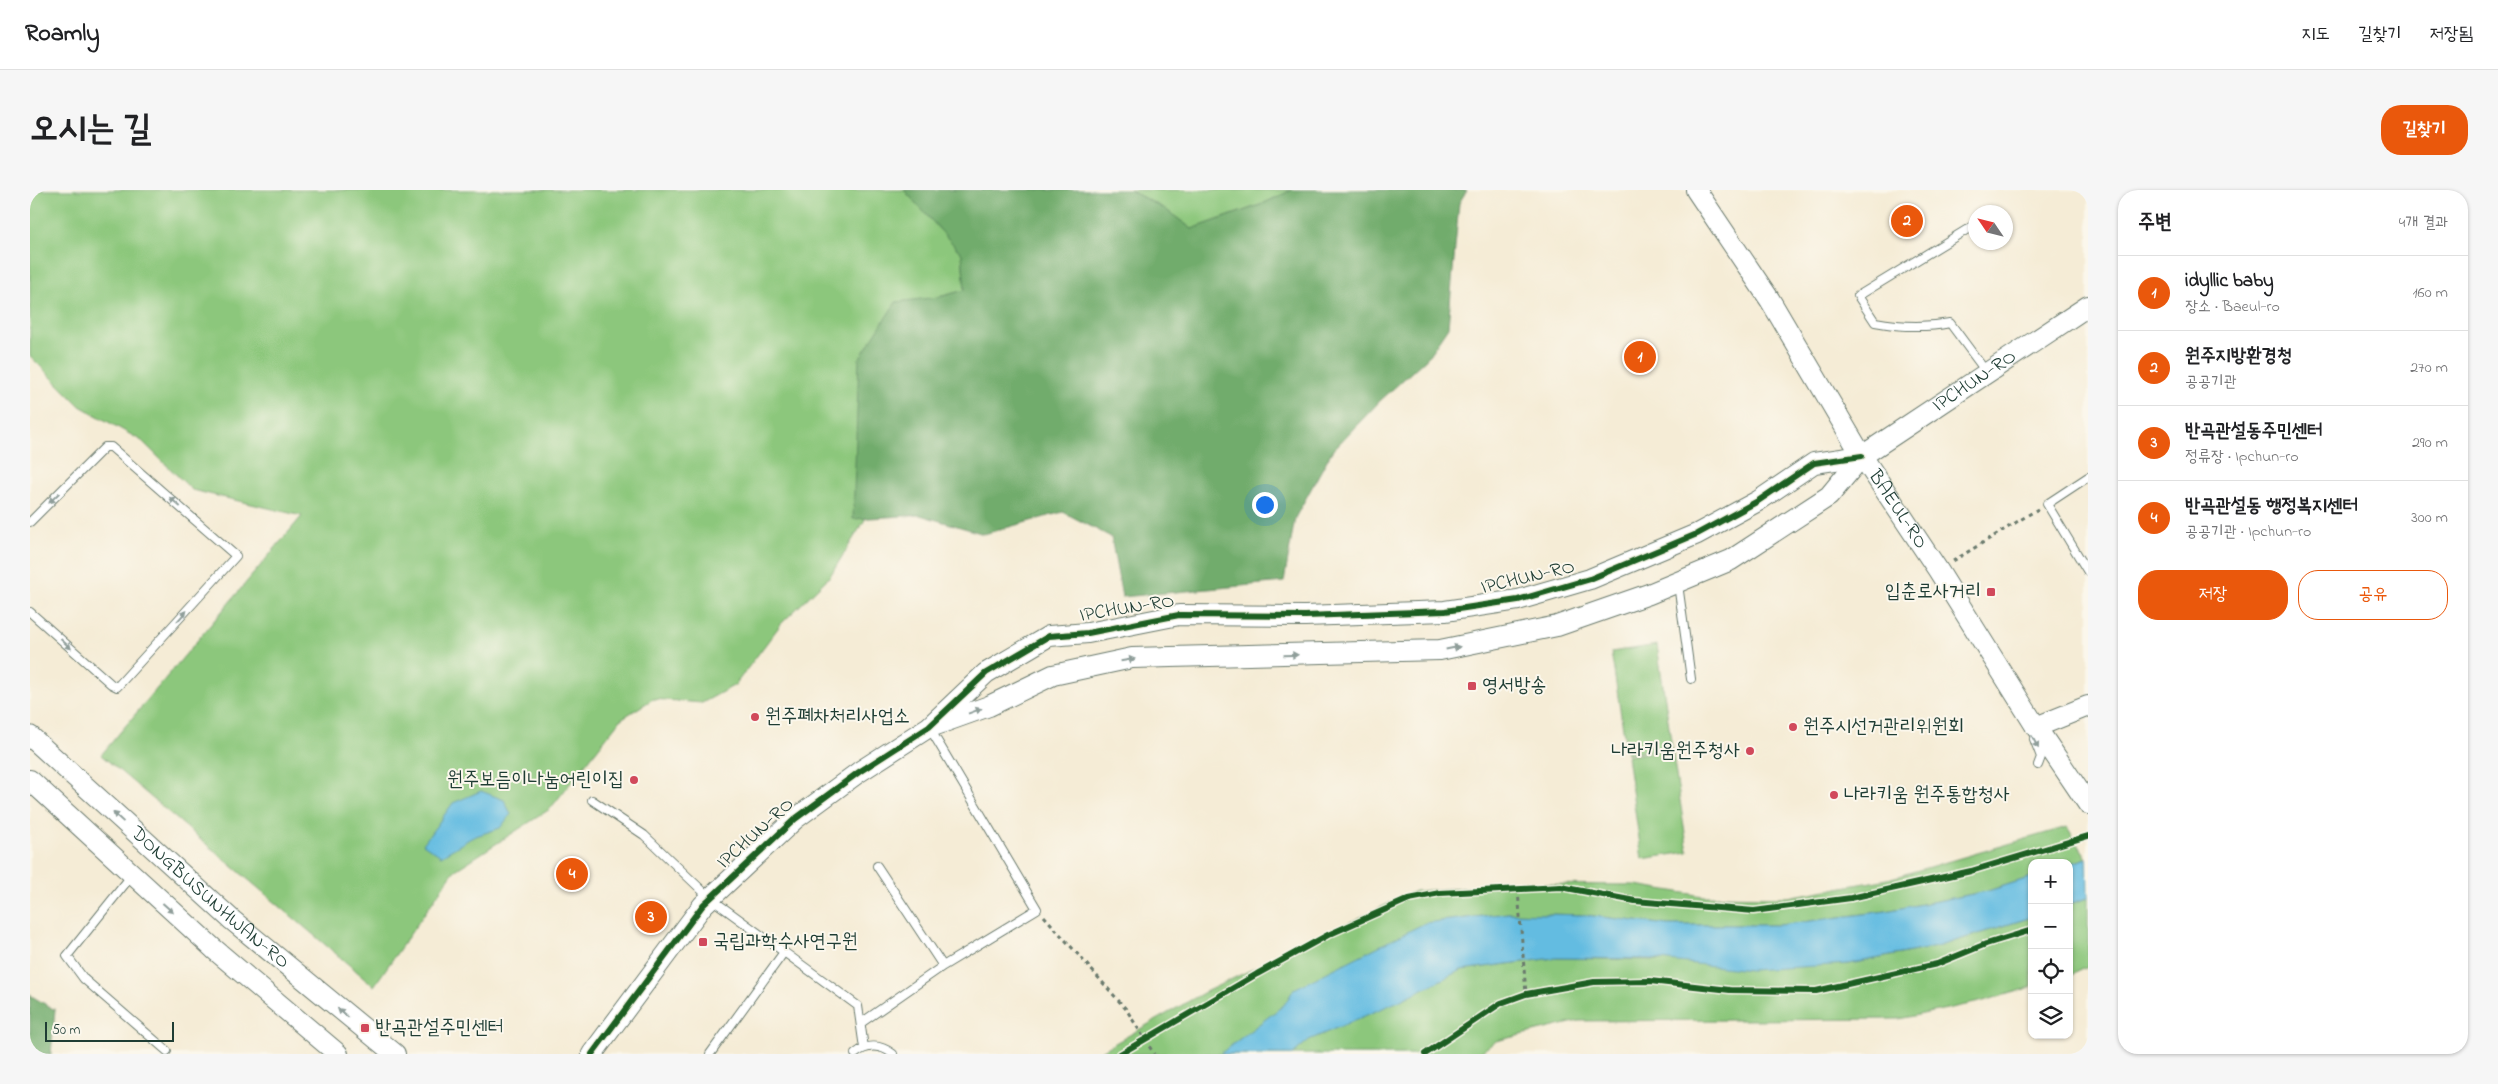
<!DOCTYPE html>
<html lang="ko">
<head>
<meta charset="utf-8">
<style>
  :root { --surface:#fff; --page:#f6f6f6; --text:#202124; --muted:#757577; --line:#e0e0e0; --accent:#ea580c }
  body { margin:0; font-family:"Indie Flower","Poor Story",sans-serif; background:var(--page); color:var(--text) }
  .controls { position:absolute; right:15px; bottom:15px; display:grid; overflow:hidden; border-radius:10px; box-shadow:0 1px 4px #0004 }
  .controls button { width:45px; height:45px; display:grid; place-items:center; padding:0; border:0; border-bottom:1px solid var(--line); background:var(--surface); color:var(--text); font:25px sans-serif }
  .compass { position:absolute; left:1938px; top:15px; width:45px; height:45px; border-radius:50%; background:var(--surface); box-shadow:0 1px 4px #0004; rotate:305deg }
  .scale { position:absolute; left:15px; bottom:12px; width:129px; box-sizing:border-box; padding-left:5px; border:2px solid #1f3d34; border-top:0; font-size:14px; line-height:18px; white-space:nowrap; color:#1f3d34; -webkit-text-stroke:4px #fbf7ec; paint-order:stroke }
  .you { position:absolute; left:1234px; top:314px; width:18px; height:18px; margin:-12px; border:4px solid #fff; border-radius:50%; background:#1a73e8; box-shadow:0 0 0 8px #1a73e833 }
  .badge { display:grid; place-items:center; width:32px; height:32px; border-radius:50%; background:var(--accent); color:#fff; font-size:16px; font-weight:700 }
  .pin { position:absolute; translate:-50% -50%; border:2px solid #fff; box-shadow:0 1px 5px #0006 }
  .list { margin:0; padding:0; list-style:none }
  h2 { display:flex; justify-content:space-between; align-items:center; height:65px; margin:0; padding:0 20px; font-size:21px }
  h2 small { font-size:16px; font-weight:400; color:var(--muted) }
  .list li { display:grid; grid-template-columns:32px 1fr auto; gap:15px; align-items:center; box-sizing:border-box; height:75px; padding:0 20px; border-top:1px solid var(--line) }
  .list b { display:block; font-size:19px; white-space:nowrap }
  .list p { margin:0; font-size:16px; white-space:nowrap; color:var(--muted) }
  .list em { font-size:16px; font-style:normal; color:var(--muted) }
  .actions { display:flex; gap:10px; padding:15px 20px }
  .actions a { flex:1; padding:11px 0; border:1px solid var(--accent); border-radius:20px; text-align:center; font-size:18px; color:var(--accent) }
  .actions .main { background:var(--accent); color:#fff }
  .icon { flex:none; width:28px; height:28px; fill:none; stroke:currentColor; stroke-width:2; stroke-linecap:round; stroke-linejoin:round }
  .map { position:relative; flex:none; width:2058px; height:864px; overflow:hidden; border-radius:20px }
  header { display:flex; align-items:center; gap:30px; box-sizing:border-box; height:70px; padding:0 25px; background:var(--surface); border-bottom:1px solid var(--line) }
  header strong { font-size:24px }
  nav { display:flex; gap:28px; margin-inline-start:auto; font-size:18px }
  .intro { display:flex; align-items:center; justify-content:space-between; box-sizing:border-box; height:120px; padding:0 30px }
  h1 { margin:0; font-size:35px }
  .button { padding:12px 22px; border-radius:20px; background:var(--accent); color:#fff; font-size:18px; font-weight:700 }
  main { display:flex; gap:30px; padding:0 30px }
  aside { flex:1; background:var(--surface); border-radius:20px; box-shadow:0 1px 4px #0004 }
  .map>svg:first-child { display:block }
</style>
</head>
<body>
<header>
<strong>Roamly</strong>
<nav><a>지도</a><a>길찾기</a><a>저장됨</a></nav>
</header>
<div class="intro"><h1>오시는 길</h1><a class="button">길찾기</a></div>
<main>
<div class="map">
<svg width="2058" height="864" viewBox="0 0 2058 864">
  <rect width="100%" height="100%" fill="#fbf7ec"/>
  <filter id="ink" filterUnits="userSpaceOnUse"><feTurbulence type="fractalNoise" baseFrequency=".02" numOctaves="2"/><feDisplacementMap in="SourceGraphic" scale="10" xChannelSelector="R" yChannelSelector="G"/><feConvolveMatrix kernelMatrix="1 2 1 2 8 2 1 2 1" color-interpolation-filters="sRGB"/></filter>
  <filter id="wash" filterUnits="userSpaceOnUse"><feTurbulence type="fractalNoise" baseFrequency=".0096" numOctaves="4" result="noise"/><feDisplacementMap in="SourceGraphic" scale="20" xChannelSelector="R" yChannelSelector="G"/><feGaussianBlur stdDeviation="1.12" result="paint"/><feColorMatrix in="noise" values="0 0 0 0 0 0 0 0 0 0 0 0 0 0 0 0 0 1.4 0 .05"/><feComposite in="paint" operator="in"/></filter>
  <g filter="url(#wash)">
    <rect width="100%" height="100%" fill="#f5ecd6"/>
    <path fill="#8cc77c" stroke="#568258" d="M0 0H874L932 64 935 100 909 107 823 328H836L800 386 751 434 705 495 672 513 623 509 591 529 520 619 424 681 344 796 71 565 272 326 162 300 112 251 50 216 0 166Z
      M1099 0H1262L1230 15 1162 39 1135 19Z
      M1627 455 1642 557 1597 564 1581 462Z
      M1642 559 1658 662 1612 669 1597 566Z
      M2037 637 2057 668 2039 674 2002 673V687L1958 701 1856 721 1750 735H1638L1555 725 1478 723 1404 732 1431 780 1524 768 1819 774 1906 757 2002 727V797L1950 812 1869 829 1549 831 1466 851 1448 864H1066L1175 802 1385 701 1498 694 1606 695 1673 706 1758 707 1858 689Z
      M2058 708V777L2039 786V714Z"/>
    <path fill="#71ac6c" stroke="#487450" d="M874 0H1099L1135 19 1162 39 1230 15 1262 0H1437L1429 13 1418 137 1397 168 1351 210 1302 261 1265 328 1254 392 1092 407 1081 347 1033 322 954 344 890 325 823 329 829 169 866 112 909 107 935 100 932 64Z
      M0 805 25 820 21 864H0Z"/>
    <path fill="#64bce1" stroke="#427c8a" d="M451 601 474 610 481 624 470 638 443 647 411 666 393 654 423 613Z
      M2057 668 2058 708 2039 714V674Z
      M2002 687V727L1906 757 1819 774 1720 780 1621 769 1524 768 1431 780 1369 811 1279 850 1263 864H1190L1254 815 1264 799 1395 733 1478 723 1555 725 1638 735H1750L1856 721 1958 701Z"/>
  </g>
  <g filter="url(#ink)">
    <g fill="none" stroke-linecap="round" stroke-linejoin="round">
      <g stroke="#6a7a6d" stroke-width="10">
        <path id="service" d="M1946 34 1828 106 1845 132C1871 137 1894 138 1920 133L1957 183
          M2058 287 2017 314 2058 382
          M0 332 75 257H81L206 366 87 497 81 494 0 422
          M1648 394 1661 489
          M899 537 1007 719 913 776
          M2004 549 2011 567 2008 575
          M562 610 614 645 680 708 828 816 834 858
          M102 685 37 766 54 789 137 861
          M831 833 913 776 847 676
          M680 864 754 762
          M825 864C837 854 850 854 863 864"/>
      </g>
      <g stroke="#6a7a6d" stroke-width="22">
        <g id="tertiary">
          <path id="s1" d="M1666 0 1740 110 1832 266 1908 380 2006 537 2058 614"/>
          <path id="s2" d="M906 535 959 516 1023 485 1102 468 1410 460 1527 436 1619 404 1701 370 1799 306 1832 266 2058 116"/>
          <path d="M2006 537 2058 516"/>
          <path id="s3" d="M0 546 202 730 365 864"/>
          <path d="M0 590 184 759 308 864"/>
          <path d="M562 864 673 715 765 629 829 582 899 537 956 483 1019 446 1058 443 1149 425 1275 426 1415 421 1488 410 1560 389 1667 344 1728 311 1784 273 1832 266"/>
        </g>
      </g>
      <path stroke="#6a7a6d" stroke-width="3" stroke-dasharray="4 4" stroke-linecap="butt" d="M1923 371 2008 319
        M1488 700 1496 804
        M1014 726 1096 819 1124 864"/>
      <use href="#service" stroke="#fff" stroke-width="8"/>
      <use href="#tertiary" stroke="#fff" stroke-width="20"/>
      <g stroke="#fbf7ec" stroke-width="9">
        <path id="cycleway" d="M562 864 673 715 765 629 829 582 899 537 956 483 1019 446 1058 443 1149 425 1275 426 1415 421 1488 410 1560 389 1667 344 1728 311 1784 273 1832 266
          M1090 864 1227 784 1298 745 1379 709 1410 703 1531 697 1605 711 1724 721 1821 708 1941 681 2058 646
          M1395 864 1471 813 1496 804 1564 792 1620 791 1700 800 1786 801 1907 774 1956 754 2002 740"/>
      </g>
      <use href="#cycleway" stroke="#1b5e20" stroke-width="6"/>
    </g>
    <defs><path id="oneway-solid" d="M-6-.8H1V-3.2L6.5 0L1 3.2V.8H-6Z" transform="scale(1.25)"/></defs>
    <g fill="#8f9e9a">
      <use href="#oneway-solid" transform="translate(24 308) rotate(135)"/>
      <use href="#oneway-solid" transform="translate(145 312) rotate(-139)"/>
      <use href="#oneway-solid" transform="translate(152 426) rotate(-48)"/>
      <use href="#oneway-solid" transform="translate(36 454) rotate(42)"/>
      <use href="#oneway-solid" transform="translate(1423 458) rotate(-11)"/>
      <use href="#oneway-solid" transform="translate(1261 465) rotate(-1)"/>
      <use href="#oneway-solid" transform="translate(1098 470) rotate(-9)"/>
      <use href="#oneway-solid" transform="translate(945 521) rotate(-20)"/>
      <use href="#oneway-solid" transform="translate(2005 552) rotate(62)"/>
      <use href="#oneway-solid" transform="translate(88 627) rotate(-137)"/>
      <use href="#oneway-solid" transform="translate(138 718) rotate(42)"/>
      <use href="#oneway-solid" transform="translate(313 823) rotate(-140)"/>
    </g>
  </g>
  <g fill="#d1495b" stroke="#fbf7ec" stroke-width="2">
    <rect x="1956" y="397" width="10" height="10" rx="2.5"/>
    <rect x="1437" y="491" width="10" height="10" rx="2.5"/>
    <circle cx="725" cy="527" r="5"/>
    <circle cx="1763" cy="537" r="5"/>
    <circle cx="1720" cy="561" r="5"/>
    <circle cx="604" cy="590" r="5"/>
    <circle cx="1804" cy="605" r="5"/>
    <rect x="668" y="747" width="10" height="10" rx="2.5"/>
    <rect x="330" y="833" width="10" height="10" rx="2.5"/>
  </g>
  <g text-anchor="middle" dominant-baseline="central" stroke-width="4" stroke-linejoin="round" paint-order="stroke">
    <g font-size="20" fill="#1f3d34" stroke="#fbf7ec">
      <text stroke="none"><textPath href="#s2" startOffset="1126">IPCHUN-RO</textPath></text>
      <text stroke="none"><textPath href="#s1" startOffset="378">BAEUL-RO</textPath></text>
      <text transform="translate(1498 388) rotate(-13)">IPCHUN-RO</text>
      <text transform="translate(1097 419) rotate(-9)">IPCHUN-RO</text>
      <text transform="translate(726 644) rotate(-42)">IPCHUN-RO</text>
      <text stroke="none"><textPath href="#s3" startOffset="242">DONGBUSUNHWAN-RO</textPath></text>
    </g>
    <g font-size="20" fill="#1f3d34" stroke="#fbf7ec" text-anchor="start">
      <text x="1951" y="402" text-anchor="end">입춘로사거리</text>
      <text x="1452" y="496">영서방송</text>
      <text x="735" y="527">원주폐차처리사업소</text>
      <text x="1773" y="537">원주시선거관리위원회</text>
      <text x="1710" y="561" text-anchor="end">나라키움원주청사</text>
      <text x="594" y="590" text-anchor="end">원주보듬이나눔어린이집</text>
      <text x="1814" y="605">나라키움 원주통합청사</text>
      <text x="683" y="752">국립과학수사연구원</text>
      <text x="345" y="838">반곡관설주민센터</text>
    </g>
  </g>
</svg>
<div class="controls">
<button>+</button>
<button>−</button>
<button><svg class="icon" aria-label="locate" viewBox="0 0 24 24"><circle cx="12" cy="12" r="6"/><path d="M12 2v4M12 18v4M2 12h4M18 12h4"/></svg></button>
<button><svg class="icon" aria-label="layers" viewBox="0 0 24 24"><path d="M12 4l9 5-9 5-9-5zM3 14l9 5 9-5"/></svg></button>
</div>
<svg class="compass" viewBox="-18 -18 36 36"><path d="M0-13l5 13h-10z" fill="#e53935"/><path d="M0 13l5-13h-10z" fill="#757577"/></svg>
<div class="scale">50 m</div>
<div class="you"></div>
<div class="pin badge" style="left:1610px;top:167px">1</div>
<div class="pin badge" style="left:1877px;top:31px">2</div>
<div class="pin badge" style="left:621px;top:727px">3</div>
<div class="pin badge" style="left:542px;top:684px">4</div>
</div>
<aside>
<h2>주변<small>4개 결과</small></h2>
<ul class="list">
<li><span class="badge">1</span><div><b>idyllic baby</b><p>장소 · Baeul-ro</p></div><em>160 m</em></li>
<li><span class="badge">2</span><div><b>원주지방환경청</b><p>공공기관</p></div><em>270 m</em></li>
<li><span class="badge">3</span><div><b>반곡관설동주민센터</b><p>정류장 · Ipchun-ro</p></div><em>290 m</em></li>
<li><span class="badge">4</span><div><b>반곡관설동 행정복지센터</b><p>공공기관 · Ipchun-ro</p></div><em>300 m</em></li>
</ul>
<div class="actions"><a class="main">저장</a><a>공유</a></div>
</aside>
</main>
</body>
</html>
